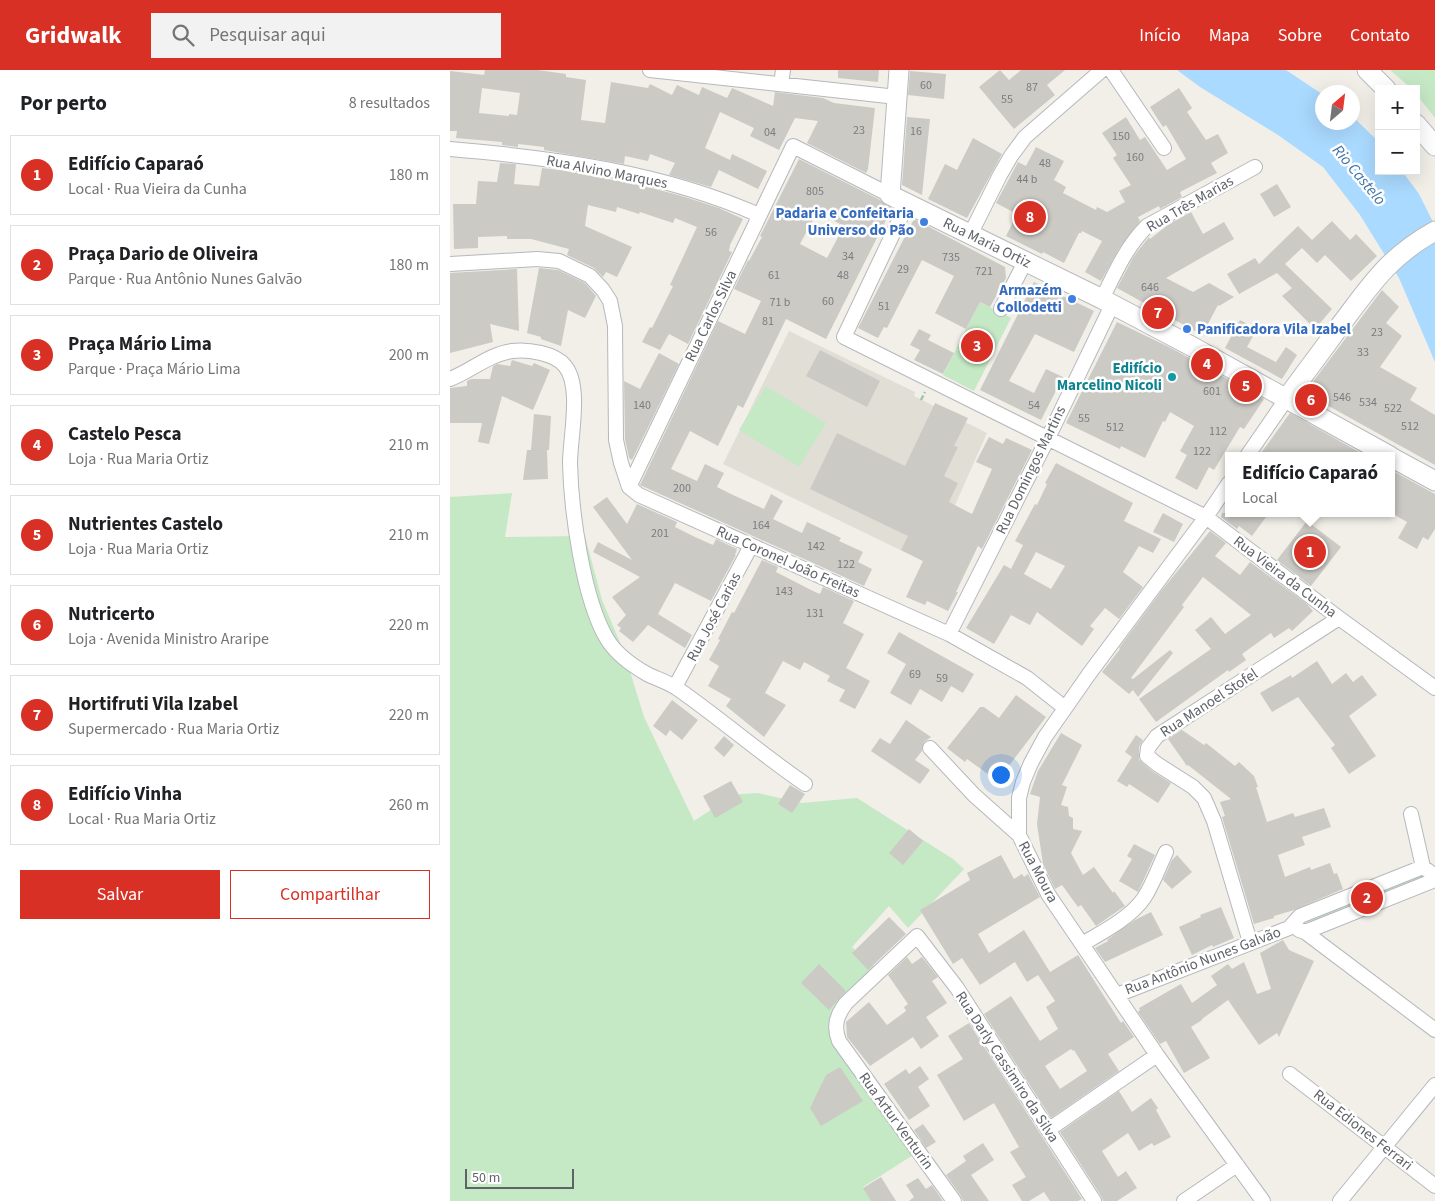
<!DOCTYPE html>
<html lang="pt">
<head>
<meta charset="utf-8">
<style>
  :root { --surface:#fff; --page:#f2f2f2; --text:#202124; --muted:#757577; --line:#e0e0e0; --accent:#d93025 }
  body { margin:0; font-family:"Source Sans 3",sans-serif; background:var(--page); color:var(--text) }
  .controls { position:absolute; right:15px; top:15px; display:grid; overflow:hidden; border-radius:0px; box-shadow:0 5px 20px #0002 }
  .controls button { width:45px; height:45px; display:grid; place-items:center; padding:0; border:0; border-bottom:1px solid var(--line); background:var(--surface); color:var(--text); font:25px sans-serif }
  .compass { position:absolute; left:865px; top:15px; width:45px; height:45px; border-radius:50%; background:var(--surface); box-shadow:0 5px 20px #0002; rotate:28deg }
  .scale { position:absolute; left:15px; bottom:12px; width:109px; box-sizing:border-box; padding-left:5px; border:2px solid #5f6368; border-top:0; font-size:14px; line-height:18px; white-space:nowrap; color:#5f6368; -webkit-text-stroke:4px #fff; paint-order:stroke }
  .you { position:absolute; left:550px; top:704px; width:18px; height:18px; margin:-12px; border:4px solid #fff; border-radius:50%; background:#1a73e8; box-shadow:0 0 0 8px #1a73e833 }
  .badge { display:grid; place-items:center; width:32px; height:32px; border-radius:50%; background:var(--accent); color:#fff; font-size:16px; font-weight:700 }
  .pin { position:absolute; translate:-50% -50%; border:2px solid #fff; box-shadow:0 1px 5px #0006 }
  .popup { position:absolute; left:775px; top:382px; width:170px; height:65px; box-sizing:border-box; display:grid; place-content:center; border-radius:0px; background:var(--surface); filter:drop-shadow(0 1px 4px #0005); font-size:16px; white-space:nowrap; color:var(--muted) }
  .popup b { font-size:19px; color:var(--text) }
  .popup::after { content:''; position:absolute; left:50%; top:100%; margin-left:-10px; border:10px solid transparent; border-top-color:var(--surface) }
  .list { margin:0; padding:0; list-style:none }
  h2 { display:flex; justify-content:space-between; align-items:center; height:65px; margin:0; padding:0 20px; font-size:21px }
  h2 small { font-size:16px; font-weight:400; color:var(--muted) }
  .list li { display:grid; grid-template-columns:32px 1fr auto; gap:15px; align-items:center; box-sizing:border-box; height:80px; margin:0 10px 10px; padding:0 10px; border:1px solid var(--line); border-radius:0px }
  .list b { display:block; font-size:19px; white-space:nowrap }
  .list p { margin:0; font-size:16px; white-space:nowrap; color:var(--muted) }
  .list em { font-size:16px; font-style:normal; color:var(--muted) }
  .actions { display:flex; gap:10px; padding:15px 20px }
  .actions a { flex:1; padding:11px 0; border:1px solid var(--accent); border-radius:0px; text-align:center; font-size:18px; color:var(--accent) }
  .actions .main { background:var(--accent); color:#fff }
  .icon { flex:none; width:28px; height:28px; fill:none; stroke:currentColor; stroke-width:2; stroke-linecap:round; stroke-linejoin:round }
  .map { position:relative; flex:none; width:985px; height:1131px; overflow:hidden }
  header { display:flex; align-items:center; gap:30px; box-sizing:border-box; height:70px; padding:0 25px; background:var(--accent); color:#fff }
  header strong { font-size:24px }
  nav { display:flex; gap:28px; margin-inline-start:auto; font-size:18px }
  .search { width:350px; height:45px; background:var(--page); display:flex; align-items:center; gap:12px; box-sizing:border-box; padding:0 18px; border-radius:0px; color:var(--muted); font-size:19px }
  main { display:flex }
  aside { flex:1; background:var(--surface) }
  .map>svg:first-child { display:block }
</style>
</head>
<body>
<header>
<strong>Gridwalk</strong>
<div class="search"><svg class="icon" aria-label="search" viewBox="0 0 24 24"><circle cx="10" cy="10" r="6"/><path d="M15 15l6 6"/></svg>Pesquisar aqui</div>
<nav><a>Início</a><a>Mapa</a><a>Sobre</a><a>Contato</a></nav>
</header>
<main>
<aside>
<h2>Por perto<small>8 resultados</small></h2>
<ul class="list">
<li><span class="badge">1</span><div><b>Edifício Caparaó</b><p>Local · Rua Vieira da Cunha</p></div><em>180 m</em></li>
<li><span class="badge">2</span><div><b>Praça Dario de Oliveira</b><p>Parque · Rua Antônio Nunes Galvão</p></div><em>180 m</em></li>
<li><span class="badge">3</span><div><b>Praça Mário Lima</b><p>Parque · Praça Mário Lima</p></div><em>200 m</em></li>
<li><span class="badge">4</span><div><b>Castelo Pesca</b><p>Loja · Rua Maria Ortiz</p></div><em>210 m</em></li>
<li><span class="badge">5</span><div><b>Nutrientes Castelo</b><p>Loja · Rua Maria Ortiz</p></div><em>210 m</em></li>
<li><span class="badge">6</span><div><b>Nutricerto</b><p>Loja · Avenida Ministro Araripe</p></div><em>220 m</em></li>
<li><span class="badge">7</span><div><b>Hortifruti Vila Izabel</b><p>Supermercado · Rua Maria Ortiz</p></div><em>220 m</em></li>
<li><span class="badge">8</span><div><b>Edifício Vinha</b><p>Local · Rua Maria Ortiz</p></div><em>260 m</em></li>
</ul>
<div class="actions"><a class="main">Salvar</a><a>Compartilhar</a></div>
</aside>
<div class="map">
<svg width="985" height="1131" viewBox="0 0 985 1131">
  <rect width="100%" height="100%" fill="#f1efe8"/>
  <path fill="#e1ded6" d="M339 261 465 322 464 326 537 363 498 451 477 493 273 394Z"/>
  <path fill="#c5e8c5" d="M940 0H985V48L966 24V19H962Z
    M530 232 561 248 524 321 493 305Z
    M316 316 376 353 349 397 289 360Z
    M62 423 55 467 135 466 152 530 174 582 194 647 244 751 273 732 291 724 308 723 352 733 407 728 503 789 514 799 458 858 439 836 402 877 425 897 383 952 463 1085 413 1117 422 1131H0V427Z
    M973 804 976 807 858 853 857 849Z"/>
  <path fill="#aadaff" d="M727 0H836L872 24V52H902L903 47 929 72V101H952L969 124 985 156V292L949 208 910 145 873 97 828 65 750 17Z"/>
  <path fill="#cccac5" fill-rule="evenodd" d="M35 0H88L116 4V7L136 10 131 50 155 53 161 12 198 18 200 14 222 25 227 15 249 25 252 17 277 28 282 18 323 36 325 22 373 28 384 33 425 38 418 99 416 103 357 73 368 51 345 48 329 80 300 66 304 58 270 42 255 78 280 90 282 84 317 101 308 119 269 100 261 117 219 105 225 93 200 84 198 91 175 86 174 94 94 80V77L68 74V77L52 75V72L6 68 7 61H0V1L34 5ZM32 18 70 23 67 45 59 44V46L29 43Z
    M388 0H429L428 12 388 8Z
    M550 0 559 10 571 0H615L597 15 605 25 564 59 529 17Z
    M460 1 496 4 494 29 458 25Z
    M729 18 742 38 737 42 756 70 768 64 778 83 761 93 767 103 730 122 732 127 710 139 709 136 688 147 690 151 670 177 651 211 635 202 652 171 632 161 631 163H629L614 193 593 182 592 184 556 166 567 144 546 133 568 92 576 96 586 77 614 91 604 110 616 117 613 123 646 140 647 137 657 142 675 132 669 121 681 115 663 88 667 85 652 63 676 47 690 70 695 67 717 100 736 89 716 55 713 57 700 37Z
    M457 47 480 49 472 125 452 115Z
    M523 68 552 84 517 148 478 129 495 94 507 100Z
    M349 89 430 130 442 138 376 269 336 249 293 338 288 335 268 376 240 361 221 399 247 411 255 394 274 403 267 417 283 425 314 439 321 424 333 431 323 449 352 463 357 452 391 468 389 471 413 482 408 492 422 499 414 516 190 415 268 251 295 264 311 231 284 219 298 190 299 191 312 167 310 166ZM367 142 394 156 377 188 350 174Z
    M50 93 66 94 64 114 89 116 92 98 117 101 194 116 232 126 269 138 293 149 280 175 279 181 282 182 238 274 219 264 210 280 192 272 200 257 202 258 223 216 220 215 247 157 225 148 223 153 190 142 189 144 167 137 166 142 138 135 135 156 182 177 167 207 156 202 153 207 144 198 117 185 119 179 81 169H57V166L28 167V178L4 179 3 134H26L28 111 47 112Z
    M827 114 841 137 824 147 810 124Z
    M741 142 753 164 774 152 784 169 716 208 743 222 759 213 784 227 769 236 768 235 752 265 667 218 684 186 699 167 700 169 719 154Z
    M464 149 555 197 556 208 540 237 530 232 516 259 485 243 504 206 472 190 437 258 434 257 428 268 408 258Z
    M882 151 900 170 906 164 927 186 901 211 875 185 867 193 852 178 835 194 882 239 865 259 832 226 842 218 827 203 789 224 777 204 805 188 809 194 848 156 862 170Z
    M89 198 108 200 135 213 146 226 135 248 118 240 111 276 91 269V267L77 263Z
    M67 199 69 261 40 254 43 272 0 283V203Z
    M584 212 644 241 624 282 585 264 559 311 584 323 596 299 613 307 591 350 530 320Z
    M932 220 949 237 936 253 952 266 930 297 967 318 960 330 985 345V395L875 334 874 336 853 325Z
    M790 250 807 259 797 277 826 292 836 277 847 285 832 309 775 278Z
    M667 252 721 278 814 329 794 359 790 357 764 400 759 397 747 420 725 408 737 385 730 381 744 356 720 342 715 352 713 351 695 388 671 376 670 379 616 353Z
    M469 259 481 265 478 270 504 283 493 304 464 290 470 280 460 275Z
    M370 280 430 311 417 337 356 306Z
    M209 283 229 294 182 390 179 388 175 369 174 311 190 319Z
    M62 290 82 296 84 293 100 300 83 340 52 326 39 374 28 372 32 353H0V318L17 316V311L21 309H40L43 296 47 294 60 296Z
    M485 333 518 348 504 376 508 377 494 406 508 413 499 432 522 444 542 399 526 392 539 367 553 374 556 368 582 380 532 479 528 476 506 522H508L498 541 477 531 475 535 456 527 473 491 451 480 458 466 360 419 387 363 455 396Z
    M840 343 916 386H809Z
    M84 344 101 346 99 380H97L98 409 73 410 77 380H81Z
    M606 393 683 433 674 451 711 469 703 483 689 476 673 502 693 517 669 549 655 538 640 556 644 559 632 576 587 542 580 555 561 545 544 574 516 558 554 495 561 499 573 475 565 471 585 434 587 435 597 414 595 413ZM586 482 615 496 601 519 574 504Z
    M941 400 985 424V459L978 470 973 467 967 479 948 468 957 452 941 443Z
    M157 427 177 454 187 434 227 452 225 457 245 467 263 475 266 469 287 479 285 485H286L261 531 225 513 208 544 242 565 235 578 198 555 183 572 169 561 171 558 167 555 176 545 162 527 190 507 143 482 148 472 182 490 143 437Z
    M713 443 733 454 724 472 703 462Z
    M772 443H819L802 466 789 456 787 459 771 447Z
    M857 451 891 477 861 516 827 490Z
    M760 461 776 473 765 486 790 505 800 492 857 534 863 541 842 561 839 558 824 568 821 563 792 584 796 590 779 602 778 600 706 652 689 629 761 579 745 560 761 547 775 564 801 545 753 507 732 535 734 537 681 608 683 609 720 580 723 583 688 627 683 620 679 624 652 602 670 579 669 578 712 520Z
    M312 490 328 497 326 502 365 522 370 524 373 517 404 531 393 553 414 564 396 598 420 611 405 639 389 631 395 620 377 611 380 606 354 592 350 600 333 591 315 623 336 635 314 667 276 636 281 629 258 616 269 596 259 590 270 570 268 569 282 542 284 543Z
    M449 562 524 604 513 623 501 616 492 632 470 619 461 635 440 623 456 594 437 583Z
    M867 591 882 614 896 603 903 612 912 605 927 625 899 646 926 686 899 704 881 678 885 675 848 627 822 642 810 623 841 605 842 608Z
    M566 625 596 647 558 697 559 698 549 712 517 689 515 692 497 678 530 637H534L549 648Z
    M222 630 248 650 232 670 220 660 216 666 203 656Z
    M456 650 481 667 474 672 472 681 465 690 480 700 470 714 421 681 430 668 440 674Z
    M732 660 754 675 756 673 785 696 789 692 804 706 808 717H806L817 752 843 743 845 747 874 738 881 757 852 767 855 775 828 785 835 807 860 797 861 800 880 793 884 804 887 803 893 819 844 840 824 846V848L804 854 772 747 775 746 770 732 781 729 738 695 737 696 718 669Z
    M611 663 632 675 612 715 617 717 611 735 618 737 619 746 623 748V759L632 761 621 783 633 805 644 797 663 823 664 821 675 836 646 856 631 835 628 837 612 815 605 819 593 794 587 754 590 727 580 724 588 701Z
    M686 665 693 670 689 677V690L702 701 721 713 708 733 679 714 677 717 667 711 682 687 675 682Z
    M274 666 284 675 274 687 264 678Z
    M281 711 293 732 265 748 253 726Z
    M340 715 355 724 342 743 328 734Z
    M459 759 473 771 453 795 439 783Z
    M684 774 705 785 688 822 669 811 682 789 677 786Z
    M551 785 564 809 572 804 574 807 578 804 590 827 528 864 539 883 574 860 600 902 628 885 671 953 673 951 684 967 658 984 669 1001 601 1048 534 944 561 926 590 971 608 959 596 937 605 931 588 905 577 912 565 892 530 915 512 888 503 894 470 840 520 810 517 803ZM621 979 623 981 624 980 637 1001 610 1019 595 996Z
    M727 785 742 802 722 819 713 810 722 790Z
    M771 837 784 868 763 877 762 875 742 885 729 857 751 847 750 845Z
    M701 842 713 865 655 892 645 878 658 871 657 870 685 850Z
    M439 847 456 864 418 900 402 883Z
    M833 870 839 880 864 891 829 967 827 963 809 975 778 930 752 949V950L741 957 760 988 734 1003 716 971 710 974 688 942 690 940 689 938 731 914 742 933 767 915 761 906 778 894 782 899 794 892 807 924 821 919 810 883Z
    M457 887 462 894 472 887 488 907 482 911 497 933 476 947 489 966 471 979 463 967 420 996 397 967 396 952 419 932 437 955 456 941 454 937 458 934 438 905Z
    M369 894 396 921 379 940 351 913Z
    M519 953 591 1065 632 1129 628 1131H600L594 1122 579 1131H572L562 1115 576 1107 560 1082 569 1077 544 1033 514 1051 487 1005 513 989 498 966Z
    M470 996 479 1009 468 1017 480 1036 459 1050 434 1014 456 999 459 1004Z
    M390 997 413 1031 371 1056 360 1038 376 1005Z
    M669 1021 682 1042 701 1028 708 1038 706 1040 721 1067 704 1076 702 1073 689 1081 678 1063 652 1081 668 1107 676 1101 687 1118 667 1131H653L651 1126 610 1062Z
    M473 1054 486 1072 476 1078 464 1060Z
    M533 1073 544 1090 521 1105 539 1131H513L511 1126 496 1105 516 1091 513 1086Z
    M431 1107 446 1131H421L413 1118Z
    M468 1108 476 1119 482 1115 493 1131H459L464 1127 456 1115Z"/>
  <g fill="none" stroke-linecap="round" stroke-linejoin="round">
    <g stroke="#b5b8bc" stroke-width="16">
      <path id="street" d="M200 0 447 27
        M661 0 714 78
        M331 14 333 0
        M0 79C105 88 212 102 309 145
        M457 134 394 267 756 447 889 548 985 618
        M520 165 550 105 561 86 575 67 652 0
        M0 194 87 189 109 191 140 206 153 220 160 231 165 256 166 370 171 393 179 417 189 425 499 564 577 608 615 638
        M652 229C665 203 676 177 697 156L805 97
        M551 239 575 192
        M0 309C21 301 39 284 62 281 77 279 105 283 115 296 132 316 120 368 120 393 121 440 133 529 157 569 166 584 183 596 197 604 207 609 218 612 228 619 271 649 311 684 355 714
        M797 386 837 328
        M779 413 756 447 639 604 595 667 581 693 573 712 569 728V765L598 824 707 985 813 1131
        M179 417 343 76 440 125
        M499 564 598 368 662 235
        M225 617 301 476
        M480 678 524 725 569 765
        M961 744 973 797
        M849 860 855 862 985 810
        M855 862 985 960
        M800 872 764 751 754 728 743 717 707 694 697 686 698 678 707 666 889 548
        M632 874C653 862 680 848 694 828 703 814 709 797 716 782
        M667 925 839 858 850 846 973 797 985 806
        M840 1004 985 1116
        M598 1060 707 985
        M504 1131 389 971C383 956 387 945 396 933L467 866 507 918 644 1131
        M734 1131 787 1095
        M890 1131 985 1015"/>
    </g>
    <g stroke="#b6babf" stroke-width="21">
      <path id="secondary" d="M449 0 440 125 652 229 741 276 940 386
        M917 0 936 19
        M966 54 985 76
        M837 328C854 304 872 281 889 257 920 216 938 187 985 161
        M941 387 985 411"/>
    </g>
    <path stroke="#9cc7a9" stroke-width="2.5" stroke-dasharray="5 2.5" stroke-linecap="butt" d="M471 330 475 322"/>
    <use href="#street" stroke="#fff" stroke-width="14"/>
    <use href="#secondary" stroke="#fff" stroke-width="19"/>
  </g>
  <g fill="#3f7fe0" stroke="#fff" stroke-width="2">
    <circle cx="474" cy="152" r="5"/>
    <circle cx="622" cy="229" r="5"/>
    <circle cx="737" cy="259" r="5"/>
  </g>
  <circle fill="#0f9aa8" stroke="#fff" stroke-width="2" cx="722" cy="307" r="5"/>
  <g text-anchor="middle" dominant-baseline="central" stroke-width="5" stroke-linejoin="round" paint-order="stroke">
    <g font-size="12" fill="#7a7d7f">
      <text x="476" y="15">60</text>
      <text x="582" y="17">87</text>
      <text x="557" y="29">55</text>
      <text x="409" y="60">23</text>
      <text x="466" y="61">16</text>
      <text x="320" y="62">04</text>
      <text x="671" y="66">150</text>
      <text x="685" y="87">160</text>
      <text x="595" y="93">48</text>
      <text x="577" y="109">44 b</text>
      <text x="365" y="121">805</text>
      <text x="261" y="162">56</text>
      <text x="398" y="186">34</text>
      <text x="501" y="187">735</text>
      <text x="453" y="199">29</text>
      <text x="534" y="201">721</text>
      <text x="324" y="205">61</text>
      <text x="393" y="205">48</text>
      <text x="700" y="217">646</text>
      <text x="378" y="231">60</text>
      <text x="330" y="232">71 b</text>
      <text x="434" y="236">51</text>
      <text x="318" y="251">81</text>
      <text x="927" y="262">23</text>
      <text x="913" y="282">33</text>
      <text x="762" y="321">601</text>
      <text x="892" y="327">546</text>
      <text x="918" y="332">534</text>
      <text x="192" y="335">140</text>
      <text x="584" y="335">54</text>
      <text x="943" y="338">522</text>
      <text x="634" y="348">55</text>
      <text x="960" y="356">512</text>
      <text x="665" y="357">512</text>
      <text x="768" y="361">112</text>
      <text x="752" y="381">122</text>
      <text x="232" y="418">200</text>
      <text x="311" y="455">164</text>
      <text x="210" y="463">201</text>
      <text x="366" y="476">142</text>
      <text x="396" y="494">122</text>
      <text x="334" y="521">143</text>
      <text x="365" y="543">131</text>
      <text x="465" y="604">69</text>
      <text x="492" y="608">59</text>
    </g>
    <g font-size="15" fill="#5f6368" stroke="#fff">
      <text transform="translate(157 102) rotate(11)">Rua Alvino Marques</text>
      <text transform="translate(740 134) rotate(-30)">Rua Três Marias</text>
      <text transform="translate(537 173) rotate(26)">Rua Maria Ortiz</text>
      <text transform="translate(261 246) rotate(-64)">Rua Carlos Silva</text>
      <text transform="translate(581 400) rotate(-64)">Rua Domingos Martins</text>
      <text transform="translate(338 492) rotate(24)">Rua Coronel João Freitas</text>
      <text transform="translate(835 507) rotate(37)">Rua Vieira da Cunha</text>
      <text transform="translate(264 547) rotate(-62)">Rua José Carias</text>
      <text transform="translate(759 633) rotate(-33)">Rua Manoel Stofel</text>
      <text transform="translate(588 802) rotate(62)">Rua Moura</text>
      <text transform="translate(753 891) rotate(-21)">Rua Antônio Nunes Galvão</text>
      <text transform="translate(557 997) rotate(57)">Rua Darly Cassimiro da Silva</text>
      <text transform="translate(446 1051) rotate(54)">Rua Artur Venturin</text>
      <text transform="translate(913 1060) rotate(38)">Rua Ediones Ferrari</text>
    </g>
    <g font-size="15" font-weight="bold" fill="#366cbe" stroke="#fff" text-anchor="end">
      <text x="464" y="143">Padaria e Confeitaria<tspan x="464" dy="17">Universo do Pão</tspan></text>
      <text x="612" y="220">Armazém<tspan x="612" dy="17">Collodetti</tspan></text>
      <text x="747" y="259" text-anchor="start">Panificadora Vila Izabel</text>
    </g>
    <g font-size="15" font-weight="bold" fill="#0d838f" stroke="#fff" text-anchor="end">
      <text x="712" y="298">Edifício<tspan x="712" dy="17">Marcelino Nicoli</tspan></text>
    </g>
    <g font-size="16" font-style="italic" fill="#4174aa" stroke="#fff">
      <text transform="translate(909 105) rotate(50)">Rio Castelo</text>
    </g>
  </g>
</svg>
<div class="controls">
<button>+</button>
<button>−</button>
</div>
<svg class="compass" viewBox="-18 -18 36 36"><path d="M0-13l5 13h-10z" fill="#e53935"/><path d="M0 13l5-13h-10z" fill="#757577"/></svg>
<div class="scale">50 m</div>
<div class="you"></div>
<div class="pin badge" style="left:860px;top:482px">1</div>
<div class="popup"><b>Edifício Caparaó</b>Local</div>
<div class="pin badge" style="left:917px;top:828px">2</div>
<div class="pin badge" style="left:527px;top:276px">3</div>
<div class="pin badge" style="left:757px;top:294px">4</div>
<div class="pin badge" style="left:796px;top:316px">5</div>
<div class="pin badge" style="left:861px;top:330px">6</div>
<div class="pin badge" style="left:708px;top:243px">7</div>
<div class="pin badge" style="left:580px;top:147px">8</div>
</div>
</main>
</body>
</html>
